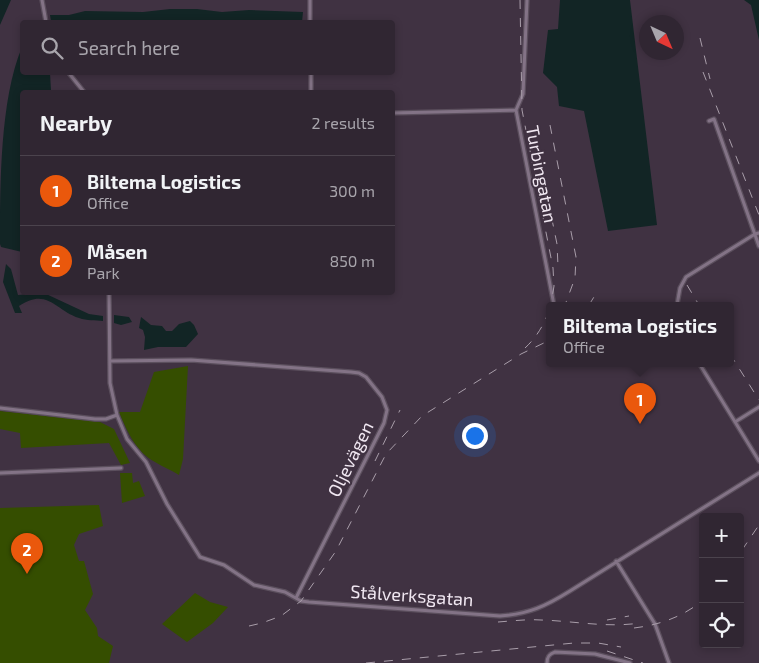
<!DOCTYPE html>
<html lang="en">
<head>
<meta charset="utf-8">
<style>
  :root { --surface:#302632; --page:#382e3a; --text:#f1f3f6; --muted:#a8a5ac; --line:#4b434d; --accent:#ea580c }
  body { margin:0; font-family:"Exo 2",sans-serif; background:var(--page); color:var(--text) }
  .controls { position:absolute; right:15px; bottom:15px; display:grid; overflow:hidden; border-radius:5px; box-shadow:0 2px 8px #0003 }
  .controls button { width:45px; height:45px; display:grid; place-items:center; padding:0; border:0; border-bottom:1px solid var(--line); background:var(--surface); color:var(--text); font:25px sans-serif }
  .compass { position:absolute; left:639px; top:15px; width:45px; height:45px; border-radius:50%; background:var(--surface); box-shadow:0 2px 8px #0003; rotate:136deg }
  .you { position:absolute; left:474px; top:435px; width:18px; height:18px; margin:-12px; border:4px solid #fff; border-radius:50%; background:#1a73e8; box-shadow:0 0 0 8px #1a73e833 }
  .badge { display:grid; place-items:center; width:32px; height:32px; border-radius:50%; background:var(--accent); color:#fff; font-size:16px; font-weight:700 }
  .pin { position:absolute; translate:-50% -41px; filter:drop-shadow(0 1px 2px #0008) }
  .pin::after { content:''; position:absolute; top:26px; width:18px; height:15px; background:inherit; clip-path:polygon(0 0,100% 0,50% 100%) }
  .popup { position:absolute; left:546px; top:302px; width:188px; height:65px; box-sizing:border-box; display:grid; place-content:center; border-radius:5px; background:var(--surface); filter:drop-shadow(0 1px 4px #0005); font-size:16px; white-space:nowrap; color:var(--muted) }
  .popup b { font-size:19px; color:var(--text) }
  .popup::after { content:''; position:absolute; left:50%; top:100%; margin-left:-10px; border:10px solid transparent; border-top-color:var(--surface) }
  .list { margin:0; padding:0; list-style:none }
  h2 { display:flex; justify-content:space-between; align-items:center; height:65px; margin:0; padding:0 20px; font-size:21px }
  h2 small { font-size:16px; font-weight:400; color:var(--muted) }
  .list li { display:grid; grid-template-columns:32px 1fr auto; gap:15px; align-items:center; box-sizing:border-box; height:70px; padding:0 20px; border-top:1px solid var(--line) }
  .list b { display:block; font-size:19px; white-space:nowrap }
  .list p { margin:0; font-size:16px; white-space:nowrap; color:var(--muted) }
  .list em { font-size:16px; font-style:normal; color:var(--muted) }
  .icon { flex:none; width:28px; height:28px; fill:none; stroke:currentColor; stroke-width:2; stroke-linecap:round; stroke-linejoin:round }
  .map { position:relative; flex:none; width:759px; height:663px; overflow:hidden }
  .search { position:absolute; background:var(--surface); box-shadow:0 2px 8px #0003; left:20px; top:20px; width:375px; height:55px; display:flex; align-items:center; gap:12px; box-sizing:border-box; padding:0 18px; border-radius:5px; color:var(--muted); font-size:19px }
  .panel { position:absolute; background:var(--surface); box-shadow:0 2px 8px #0003; left:20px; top:90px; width:375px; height:205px; border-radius:5px }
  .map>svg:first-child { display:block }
</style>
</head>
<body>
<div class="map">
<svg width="759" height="663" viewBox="0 0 759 663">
  <rect width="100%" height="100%" fill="#403242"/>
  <path fill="#354e00" d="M188 366 183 459 179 475C171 470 163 467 155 462 136 452 127 431 119 412H140L154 372Z
    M0 411 100 422 114 429 130 463 121 465 109 443 21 448 20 433 0 429Z
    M120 473H132L133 483 139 481 145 496 122 503Z
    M99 505 103 526 79 534 74 545 79 561H84L93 594 85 610 97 628 98 636 113 646 109 663H0V508Z
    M195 593 210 602 228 607 213 623 187 642 162 624Z"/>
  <path fill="#122525" d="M0 0H11L0 25Z
    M560 0H630L657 225 608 231 584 111 559 106 557 87 543 73 548 30 558 29Z
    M744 0H759V40L751 5Z
    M170 9H197L222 12 249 10 303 12 302 22 51 21 50 15H69L85 11 143 12Z
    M22 47V72L50 73 51 90 50 92H22V252L1 247 0 244C0 185 0 99 22 47Z
    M6 264 11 269 18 295 44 293 89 314 103 316V321C95 320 87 321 79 318 55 310 47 287 19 306L22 313H15L3 282Z
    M114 315 129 317 132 322 121 325 114 323Z
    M141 317 151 325 162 326 166 331H172L179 324 190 321 194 325 198 334 186 347H158L144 350 145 337 143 330 139 328Z"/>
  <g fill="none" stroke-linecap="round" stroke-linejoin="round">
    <g stroke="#5b4f5d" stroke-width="5.5">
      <path id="street" d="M42 0 46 22
        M310 0V22
        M68 72 84 92
        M311 92V72
        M516 110 523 94 527 0
        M392 113 516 110 554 305
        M709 121 714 119 759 246
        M677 305 680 288 686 277 755 234 759 233
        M110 361 191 360 351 372 359 373 366 377 382 397 387 410 384 423 296 598
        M699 363 759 461
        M0 408 95 419H106L117 415 110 383 109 292
        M117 415 127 439 146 462 167 504 200 557 224 565 254 585 285 592 301 601 309 602 500 616C529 614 546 606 570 591L759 473
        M735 422 759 407
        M0 473 121 468
        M616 561 655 624 669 663
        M547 663C547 657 549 654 555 652L595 654 630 663"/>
    </g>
    <use href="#street" stroke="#837386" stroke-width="3"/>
    <path stroke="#a99eaa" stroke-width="1" stroke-dasharray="9 9" stroke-linecap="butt" d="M520 0 522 110 553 268 554 286 551 305
      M700 38 710 79
      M703 72 759 215
      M550 125 576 257 575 278 565 305
      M548 200 557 244 558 266
      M687 285 699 305
      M589 305 597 292
      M525 348C537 337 545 323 550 308
      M730 354 759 400
      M375 461 400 410
      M742 550 759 525
      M607 620 629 616
      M498 622C512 621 527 619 541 620 574 621 607 628 640 623
      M249 626 262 623 281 616 301 601 336 551 386 454 422 416 521 354 550 340
      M634 628C659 625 683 617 703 600
      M607 651 643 663
      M366 663 574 643H598L621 647"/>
  </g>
  <g text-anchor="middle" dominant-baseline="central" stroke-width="4" stroke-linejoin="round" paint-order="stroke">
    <g font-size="18" fill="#f0e7f1" stroke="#403242">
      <text transform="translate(542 174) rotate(79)">Turbingatan</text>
      <text transform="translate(350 459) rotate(-64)">Oljevägen</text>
      <text transform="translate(412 595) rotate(4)">Stålverksgatan</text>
    </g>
  </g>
</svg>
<div class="controls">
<button>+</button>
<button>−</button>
<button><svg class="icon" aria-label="locate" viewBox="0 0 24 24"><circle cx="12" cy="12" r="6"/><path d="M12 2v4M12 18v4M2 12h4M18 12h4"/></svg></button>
</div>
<svg class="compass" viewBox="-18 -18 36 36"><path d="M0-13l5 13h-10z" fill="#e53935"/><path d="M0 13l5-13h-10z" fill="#a8a5ac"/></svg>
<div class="you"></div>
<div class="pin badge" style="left:640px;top:424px">1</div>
<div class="popup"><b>Biltema Logistics</b>Office</div>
<div class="pin badge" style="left:27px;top:574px">2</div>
<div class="search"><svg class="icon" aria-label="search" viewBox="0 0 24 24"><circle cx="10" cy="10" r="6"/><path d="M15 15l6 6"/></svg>Search here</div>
<section class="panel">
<h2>Nearby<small>2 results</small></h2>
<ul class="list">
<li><span class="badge">1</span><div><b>Biltema Logistics</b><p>Office</p></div><em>300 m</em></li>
<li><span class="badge">2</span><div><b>Måsen</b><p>Park</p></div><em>850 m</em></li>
</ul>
</section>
</div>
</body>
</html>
